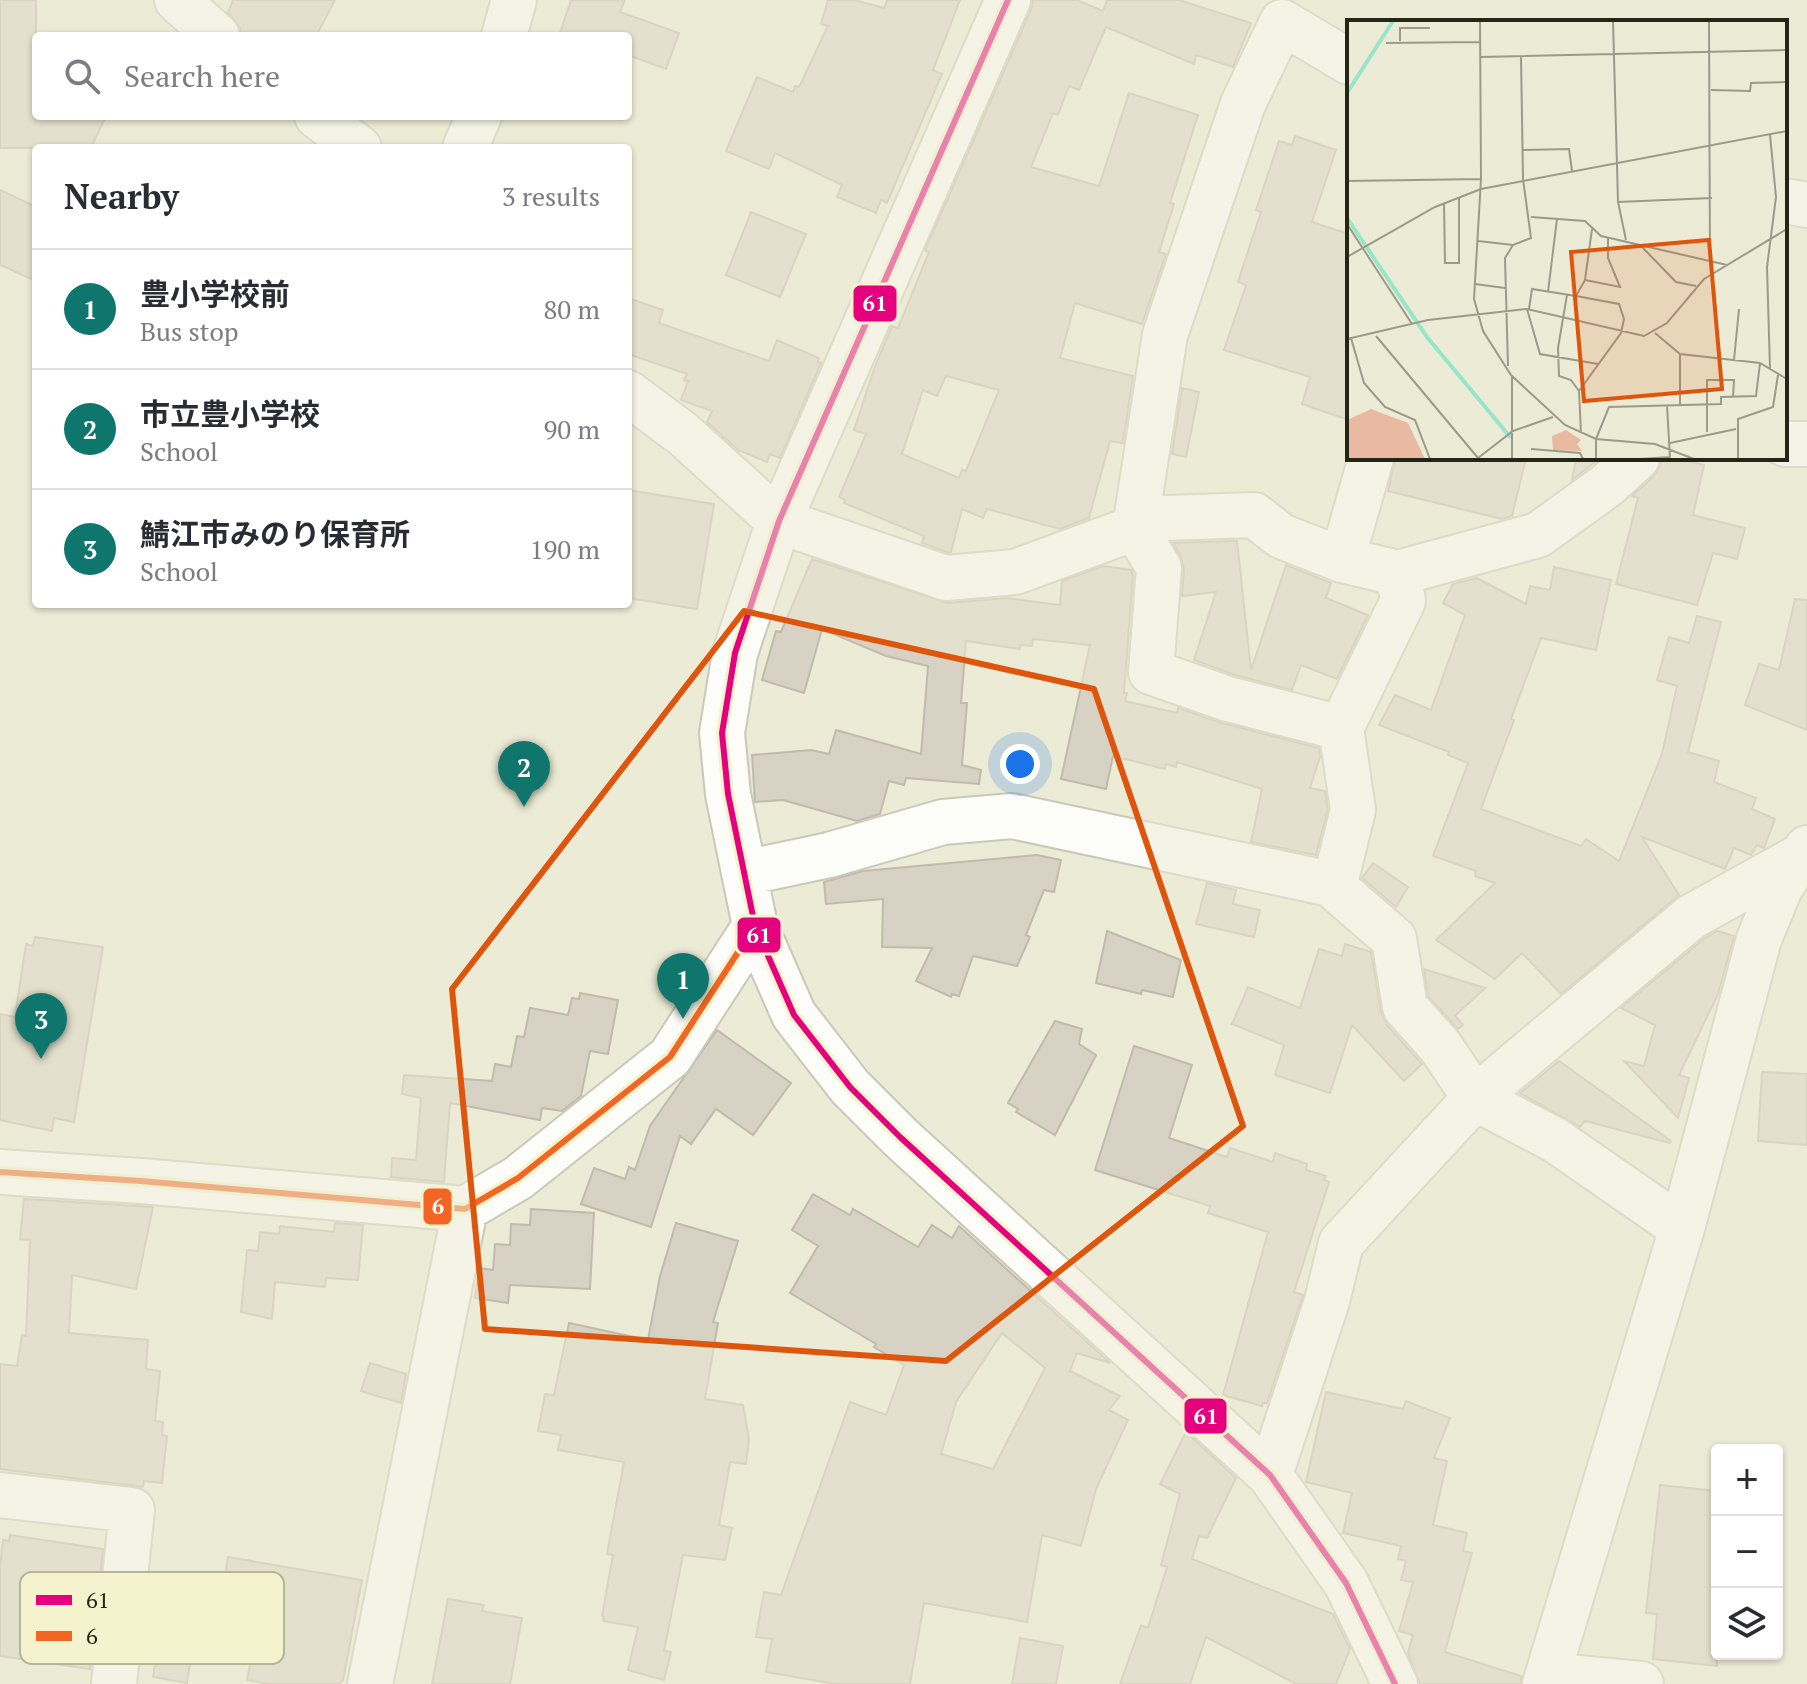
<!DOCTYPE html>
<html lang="en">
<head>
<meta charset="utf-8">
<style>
  :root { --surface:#fff; --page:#f2f2f3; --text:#2b2b33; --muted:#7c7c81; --line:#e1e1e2; --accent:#0f766e }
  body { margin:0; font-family:"PT Serif","Noto Sans JP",serif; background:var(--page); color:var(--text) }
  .controls { position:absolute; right:24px; bottom:24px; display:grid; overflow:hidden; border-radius:8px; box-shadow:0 2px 6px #0004 }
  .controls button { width:72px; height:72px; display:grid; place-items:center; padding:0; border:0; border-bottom:2px solid var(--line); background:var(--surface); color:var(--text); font:40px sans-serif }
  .you { position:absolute; left:1020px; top:764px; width:28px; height:28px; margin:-20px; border:6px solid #fff; border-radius:50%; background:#1a73e8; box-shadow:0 0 0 12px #1a73e833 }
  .badge { display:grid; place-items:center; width:52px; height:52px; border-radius:50%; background:var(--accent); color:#fff; font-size:26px; font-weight:700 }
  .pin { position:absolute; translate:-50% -66px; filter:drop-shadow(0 2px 4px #0008) }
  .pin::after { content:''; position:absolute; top:42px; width:28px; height:24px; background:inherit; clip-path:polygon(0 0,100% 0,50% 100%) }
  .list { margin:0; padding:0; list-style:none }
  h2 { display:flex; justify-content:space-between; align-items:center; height:104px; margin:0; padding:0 32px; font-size:34px }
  h2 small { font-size:26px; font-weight:400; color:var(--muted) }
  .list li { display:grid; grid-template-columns:52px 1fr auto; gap:24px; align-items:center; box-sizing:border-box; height:120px; padding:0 32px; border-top:2px solid var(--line) }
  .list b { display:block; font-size:30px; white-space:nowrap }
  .list p { margin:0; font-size:26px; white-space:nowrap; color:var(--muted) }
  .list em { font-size:26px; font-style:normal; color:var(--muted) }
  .icon { flex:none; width:44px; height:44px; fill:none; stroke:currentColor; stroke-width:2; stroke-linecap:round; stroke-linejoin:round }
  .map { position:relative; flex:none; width:1807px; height:1684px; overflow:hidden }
  .search { position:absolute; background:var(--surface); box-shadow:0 2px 6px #0004; left:32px; top:32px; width:600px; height:88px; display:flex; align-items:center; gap:20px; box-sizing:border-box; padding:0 28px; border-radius:8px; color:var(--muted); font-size:30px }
  .panel { position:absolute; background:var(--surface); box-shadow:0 2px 6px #0004; left:32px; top:144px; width:600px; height:464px; border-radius:8px }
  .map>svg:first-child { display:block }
</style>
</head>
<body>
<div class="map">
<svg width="1807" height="1684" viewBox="0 0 1807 1684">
  <rect width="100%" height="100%" fill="#ecebd6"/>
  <path fill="#d7d2c3" stroke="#c0bbac" stroke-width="2" fill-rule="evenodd" d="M0 0H36V116H106L91 148H0Z
    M233 0H335L316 36H241L240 28 228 12Z
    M571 0H625L620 12 679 33 666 69 628 55V36H559Z
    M828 0H854L884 8 887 0H960L933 70 942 74 887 203 881 200 876 213 837 197 842 185 775 153 769 169 726 151 757 77 793 92 795 86 799 87 828 26 821 24Z
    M1033 0H1077L1103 11 1107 0H1179L1251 23 1233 67 1196 55 1194 64 1106 27 1079 90 1069 86 1058 115 1053 113 1031 167 1099 186 1129 93 1198 115 1170 203 1174 204 1159 252 1166 254 1142 324 1075 303 1060 358 1133 376 1123 443 1110 441 1089 518 1060 529 987 509 983 518 962 509 951 552 949 553 922 543 924 536 844 503 845 500 839 497 866 434 854 430 874 369 892 326 898 328 929 252 925 250 1031 10ZM946 376 999 390 966 471 962 470 959 478 902 454 923 390 937 396Z
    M1295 136 1336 150 1312 222 1349 234V420L1302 404 1310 377 1224 350 1246 285 1238 282 1261 212 1256 210 1279 141 1292 145Z
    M0 190 36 207V281L0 265Z
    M751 212 806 234 780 297 726 275Z
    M628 298 663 310 659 323 769 361 777 340 819 358 818 362 821 363 780 458 770 454 767 462 738 450 707 422 712 411 681 400 688 381 684 380 687 374 628 354Z
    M1182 388 1199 392 1186 457 1172 454Z
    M1395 458H1526L1512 516 1502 519 1388 491Z
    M1576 458H1600L1572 480Z
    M1661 458H1675L1704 465 1693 515 1745 528 1737 559 1713 553 1697 605 1616 584 1638 498 1632 496 1654 476 1660 466Z
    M628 490 714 504 697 609 628 598Z
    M1237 541 1251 670 1286 565 1331 583 1326 598 1368 615 1337 679 1301 665 1292 690 1235 675 1194 660 1216 592 1182 596 1184 569 1180 555 1173 543Z
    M812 559 948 603 1007 598 1060 605 1062 581 1103 566 1131 570 1133 574 1124 693H1127L1125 701 1177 713 1178 708 1222 723 1319 748 1320 757 1310 788 1325 791 1328 809 1316 855 1251 842 1262 789 1177 762 1176 767 1166 764 1165 769 1113 756 1106 789 1061 779 1090 645 1033 639 1032 646 1020 645V649L966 641 961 703H967L962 765 981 770 979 784 906 778 904 785 889 781 880 814 857 821 783 800 755 802 752 755 811 750 829 754 836 730 921 754 928 666 886 656 822 629 804 693 762 680 776 631 781 632Z
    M1554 567 1611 580 1596 650 1541 638 1511 719 1514 720 1481 809 1581 846 1586 839 1619 861 1662 754 1677 686 1657 680 1669 637 1689 643 1697 616 1721 622 1688 752 1719 761 1714 782 1756 798 1752 809 1775 819 1764 848 1757 845 1751 855 1734 848 1725 869 1642 837 1679 895 1561 994 1522 953 1495 979 1436 940 1495 883 1475 876 1476 871 1433 856 1468 763 1448 755 1449 752 1379 725 1395 695 1431 710 1465 615 1443 603 1453 584 1477 578 1526 604 1530 586 1550 590Z
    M1795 599 1807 600V730L1745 705 1759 664 1779 670Z
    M1037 855 1061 860 1054 892 1044 890 1026 935 1030 937 1017 966 973 956 959 996 952 994 951 997 916 981 932 948 882 947 883 899 826 904 824 882 863 871Z
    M1373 863 1408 887 1396 907 1362 878Z
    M1207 883 1236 890 1233 904 1260 910 1254 937 1196 924Z
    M1107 931 1181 960 1173 997 1142 990 1141 994 1096 983Z
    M1717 931 1734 936 1718 994 1679 1075 1689 1078 1678 1118 1624 1061 1644 1066 1655 1025 1621 1008 1705 938Z
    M35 937 103 947 74 1122 54 1118 52 1131 0 1120V1014L15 1017 26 944 33 946Z
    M1345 944 1371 952 1381 1012 1386 1024 1422 1064 1404 1081 1352 1025 1330 1093 1275 1075 1284 1045 1232 1024 1248 987 1300 1008 1319 949 1342 956Z
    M1424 969 1485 988 1455 1016 1463 1025 1458 1029 1428 996Z
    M580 993 618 1000 608 1054 590 1051 581 1096 562 1111 542 1108 540 1120 450 1103 444 1182 391 1177 392 1158 416 1160 421 1098 402 1094 404 1075 492 1081 495 1064 511 1067 517 1036 524 1037 530 1008 568 1015 572 998 579 999Z
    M1055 1021 1082 1029 1079 1044 1096 1055 1055 1135 1016 1112 1018 1109 1008 1103Z
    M717 1030 791 1083 753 1135 716 1109 691 1144 680 1136 651 1227 581 1204 594 1168 625 1179 629 1167 635 1170 650 1126Z
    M1134 1046 1192 1065 1169 1138 1227 1157 1230 1148 1273 1162 1275 1153 1307 1164 1306 1170 1326 1176 1324 1180 1329 1182 1294 1292 1303 1295 1267 1403H1263L1262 1406 1223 1395 1268 1232 1208 1213 1210 1206 1095 1170Z
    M1559 1061 1671 1141 1670 1143 1585 1121 1580 1127 1520 1093Z
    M1762 1072 1807 1074V1145L1758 1141Z
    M813 1194 850 1215 853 1209 918 1247 932 1225 952 1238 959 1226 1110 1363 1077 1353 1070 1371 1120 1396 1109 1410 1128 1420 1096 1489 1081 1546 1042 1535 1027 1622 924 1603 910 1684H836L766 1672 772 1639 756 1637 764 1592 781 1595 850 1402 886 1415 904 1365 874 1347 876 1344 790 1293 818 1246 792 1230ZM1002 1333 1045 1368 993 1469 941 1454 956 1402Z
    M24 1199 153 1207 136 1289 72 1275 69 1333 148 1340 146 1369 160 1371 155 1421 163 1422 162 1435 167 1436 162 1483 144 1481 143 1487 0 1469V1364L17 1366 22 1335 26 1336 30 1240 20 1239Z
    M531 1209 594 1213 590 1289 510 1285 508 1303 475 1298 479 1268 493 1270 495 1244 510 1245 511 1224 530 1225Z
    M335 1223 363 1225 358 1280 326 1278 325 1287 275 1282 272 1319 241 1312 247 1250 258 1251 260 1232 279 1234 280 1226 334 1232Z
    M676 1223 738 1241 713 1322 718 1323 705 1399 743 1405 749 1439 746 1464 730 1462 719 1525 732 1528 725 1560 683 1555 664 1651 671 1652 664 1680 628 1670 638 1627 603 1621 604 1617 602 1616 613 1555 607 1554 624 1462 558 1450 561 1435 538 1431 545 1394 554 1395 569 1323 648 1340 660 1276Z
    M370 1363 406 1374 401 1403 361 1391Z
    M1326 1392 1403 1409 1406 1401 1450 1418 1434 1458 1447 1461 1433 1525 1467 1533 1463 1551 1472 1553 1445 1652 1521 1676V1684H1420L1408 1653 1413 1635 1399 1631 1413 1582 1401 1580 1406 1561 1398 1559 1401 1546 1343 1533 1352 1493 1306 1482Z
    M1186 1432 1236 1478 1207 1538 1199 1536 1192 1559 1333 1614 1350 1649 1336 1684H1296L1206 1637 1190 1684H1120L1141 1625 1148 1628 1167 1567 1161 1565 1180 1494 1160 1484Z
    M1660 1485 1717 1491V1666L1653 1659 1657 1614 1646 1613Z
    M10 1535 103 1549 90 1669 0 1656V1568L3 1540 9 1541Z
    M228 1557 362 1580 343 1680 339 1684H268L247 1680 252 1654 193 1645 187 1683 153 1677 164 1604H183L186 1581 199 1583 200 1572 225 1576Z
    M448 1599 484 1605 482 1611 522 1618 510 1684H432Z
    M1020 1638 1063 1646 1056 1684H1012Z"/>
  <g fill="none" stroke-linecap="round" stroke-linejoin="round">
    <g stroke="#c9c9b9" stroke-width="48">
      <path id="minor" d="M177 0 217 36
        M1008 0 779 521 735 653 722 733 728 794 755 926 794 1015 850 1087 900 1137 1270 1475 1346 1583 1395 1684
        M504 36 514 0
        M1349 62 1282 22 1243 104 1165 335 1135 528 1159 568 1151 672 1228 699 1341 728 1353 810 1334 887 1394 939 1405 1007 1440 1046 1475 1098 1555 1140 1682 1228
        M317 116 359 148
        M465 148 479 116
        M1785 201 1807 205
        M628 393 683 434 779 521 946 578 1015 572 1135 528
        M1785 444H1807
        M1371 458 1342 560 1398 573 1538 535 1606 486 1637 458
        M1137 519 1254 515 1281 536 1342 560
        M1341 728 1403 601 1398 573
        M744 873 829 855 943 822 1012 816 1335 885
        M0 1172 141 1181 465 1209 518 1178 670 1057 755 926
        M1270 1475 1327 1301 1341 1243 1475 1098 1691 917 1801 856
        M0 1495 132 1510 114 1684
        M1548 1675 1641 1684
        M370 1684 465 1209
        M1545 1684 1682 1228 1759 939 1780 888 1807 848"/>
    </g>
    <use href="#minor" stroke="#fcfcf9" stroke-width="44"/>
    <g stroke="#f4f3ce" stroke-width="12">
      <path id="bus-1" d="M1008 0 779 521 735 653 722 733 728 794 755 926 794 1015 850 1087 900 1137 1270 1475 1346 1583 1395 1684"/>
    </g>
    <g stroke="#f4f3ce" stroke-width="12">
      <path id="bus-2" d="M0 1172 141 1181 465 1209 518 1178 670 1057 755 926"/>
    </g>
    <use href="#bus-1" stroke="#e5007d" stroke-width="6"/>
    <use href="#bus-2" stroke="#f26522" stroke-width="6"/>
  </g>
  <path d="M0 0H1807V1684H0ZM744 611 1094 689 1243 1126 946 1361 485 1329 452 989Z" fill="#ecebd6" fill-opacity=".55" fill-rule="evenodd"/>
  <path fill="none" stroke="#de560d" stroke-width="6" stroke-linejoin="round" d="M744 611 1094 689 1243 1126 946 1361 485 1329 452 989Z"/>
  <g transform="translate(1347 20)">
    <rect width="440" height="440" fill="#ecebd6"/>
    <path d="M24 389 61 403 78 439H0V400ZM219 410 234 420 230 424 235 431 206 430 205 416Z" fill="#e9b9a1"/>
    <path fill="none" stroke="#98e6ca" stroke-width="4" d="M0 73 46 1M0 198 80 317 164 418"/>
    <path fill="none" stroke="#9c9b8a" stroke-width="2" d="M133 1 134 159 127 279 136 311 164 355 218 405 249 419 308 424 347 439M266 1 271 182 279 220M362 1 363 242M53 21V8H83M39 23 133 22M134 37 440 30M364 70 403 71 404 63 440 62M423 115 429 177 420 247 423 349M176 130 222 129 225 151M0 161 134 159M271 182 365 178M97 184 98 243H112V177M184 197 238 201 254 216 380 245M0 204 65 304M131 221 166 225M295 227 329 262 349 266M0 237 88 187 134 169 440 111M238 260 273 267 261 238V217M128 264 158 268M201 272 210 199M220 275 211 328 212 356 224 360 232 371M180 289 193 334 251 344M182 289 185 269 229 276M308 313 333 334V385M29 316 131 438M4 318 17 363 38 387 68 400 83 439M0 319 81 300 180 289 297 316 320 303 357 259 440 209M333 334 413 343 440 359M387 340 392 289M161 346 158 238 166 225 184 218 176 159 174 36M165 357V439M320 385 323 439M360 412V360H387L386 377M234 413 232 371 274 313 277 299 272 284 229 276 238 260 245 209M323 423 389 409M184 429 233 433 236 439M131 438 166 411 206 397M249 439V419L262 387 374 384V377L409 376 413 343M292 439 323 437M391 439V399L426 387 431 355"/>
    <path fill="#de560d" fill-opacity="0.15" stroke="#de560d" stroke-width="4" d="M362 220 375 369 237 381 224 232Z"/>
    <rect width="440" height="440" fill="none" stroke="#252417" stroke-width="4"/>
  </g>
  <rect x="20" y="1572" width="264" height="92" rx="12" fill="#f4f3ce" stroke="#b6b597" stroke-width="2"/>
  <rect x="36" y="1595" width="36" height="10" fill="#e5007d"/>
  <rect x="36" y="1631" width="36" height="10" fill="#f26522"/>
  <g font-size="22" fill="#252417">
    <text x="86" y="1608">61</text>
    <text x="86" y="1644">6</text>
  </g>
  <g stroke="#f4f3ce" stroke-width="3">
    <rect x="852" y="284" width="46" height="39" rx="8" fill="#e5007d"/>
    <rect x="736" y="916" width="46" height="38" rx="8" fill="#e5007d"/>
    <rect x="422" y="1187" width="31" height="39" rx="8" fill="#f26522"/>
    <rect x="1183" y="1397" width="45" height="38" rx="8" fill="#e5007d"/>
  </g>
  <g font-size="22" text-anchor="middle" font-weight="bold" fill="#fff">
    <text x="875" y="311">61</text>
    <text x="759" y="943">61</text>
    <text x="438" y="1214">6</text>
    <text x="1206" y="1424">61</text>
  </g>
</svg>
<div class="controls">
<button>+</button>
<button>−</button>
<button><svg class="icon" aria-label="layers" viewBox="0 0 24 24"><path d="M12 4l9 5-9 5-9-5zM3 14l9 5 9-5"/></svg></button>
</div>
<div class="you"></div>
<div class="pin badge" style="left:683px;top:1019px">1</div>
<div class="pin badge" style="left:524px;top:807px">2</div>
<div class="pin badge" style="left:41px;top:1059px">3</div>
<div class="search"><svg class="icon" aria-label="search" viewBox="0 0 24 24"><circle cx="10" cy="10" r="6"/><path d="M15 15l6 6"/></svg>Search here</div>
<section class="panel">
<h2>Nearby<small>3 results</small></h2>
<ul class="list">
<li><span class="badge">1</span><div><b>豊小学校前</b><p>Bus stop</p></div><em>80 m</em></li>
<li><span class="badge">2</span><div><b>市立豊小学校</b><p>School</p></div><em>90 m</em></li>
<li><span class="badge">3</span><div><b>鯖江市みのり保育所</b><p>School</p></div><em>190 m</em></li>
</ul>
</section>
</div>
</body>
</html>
